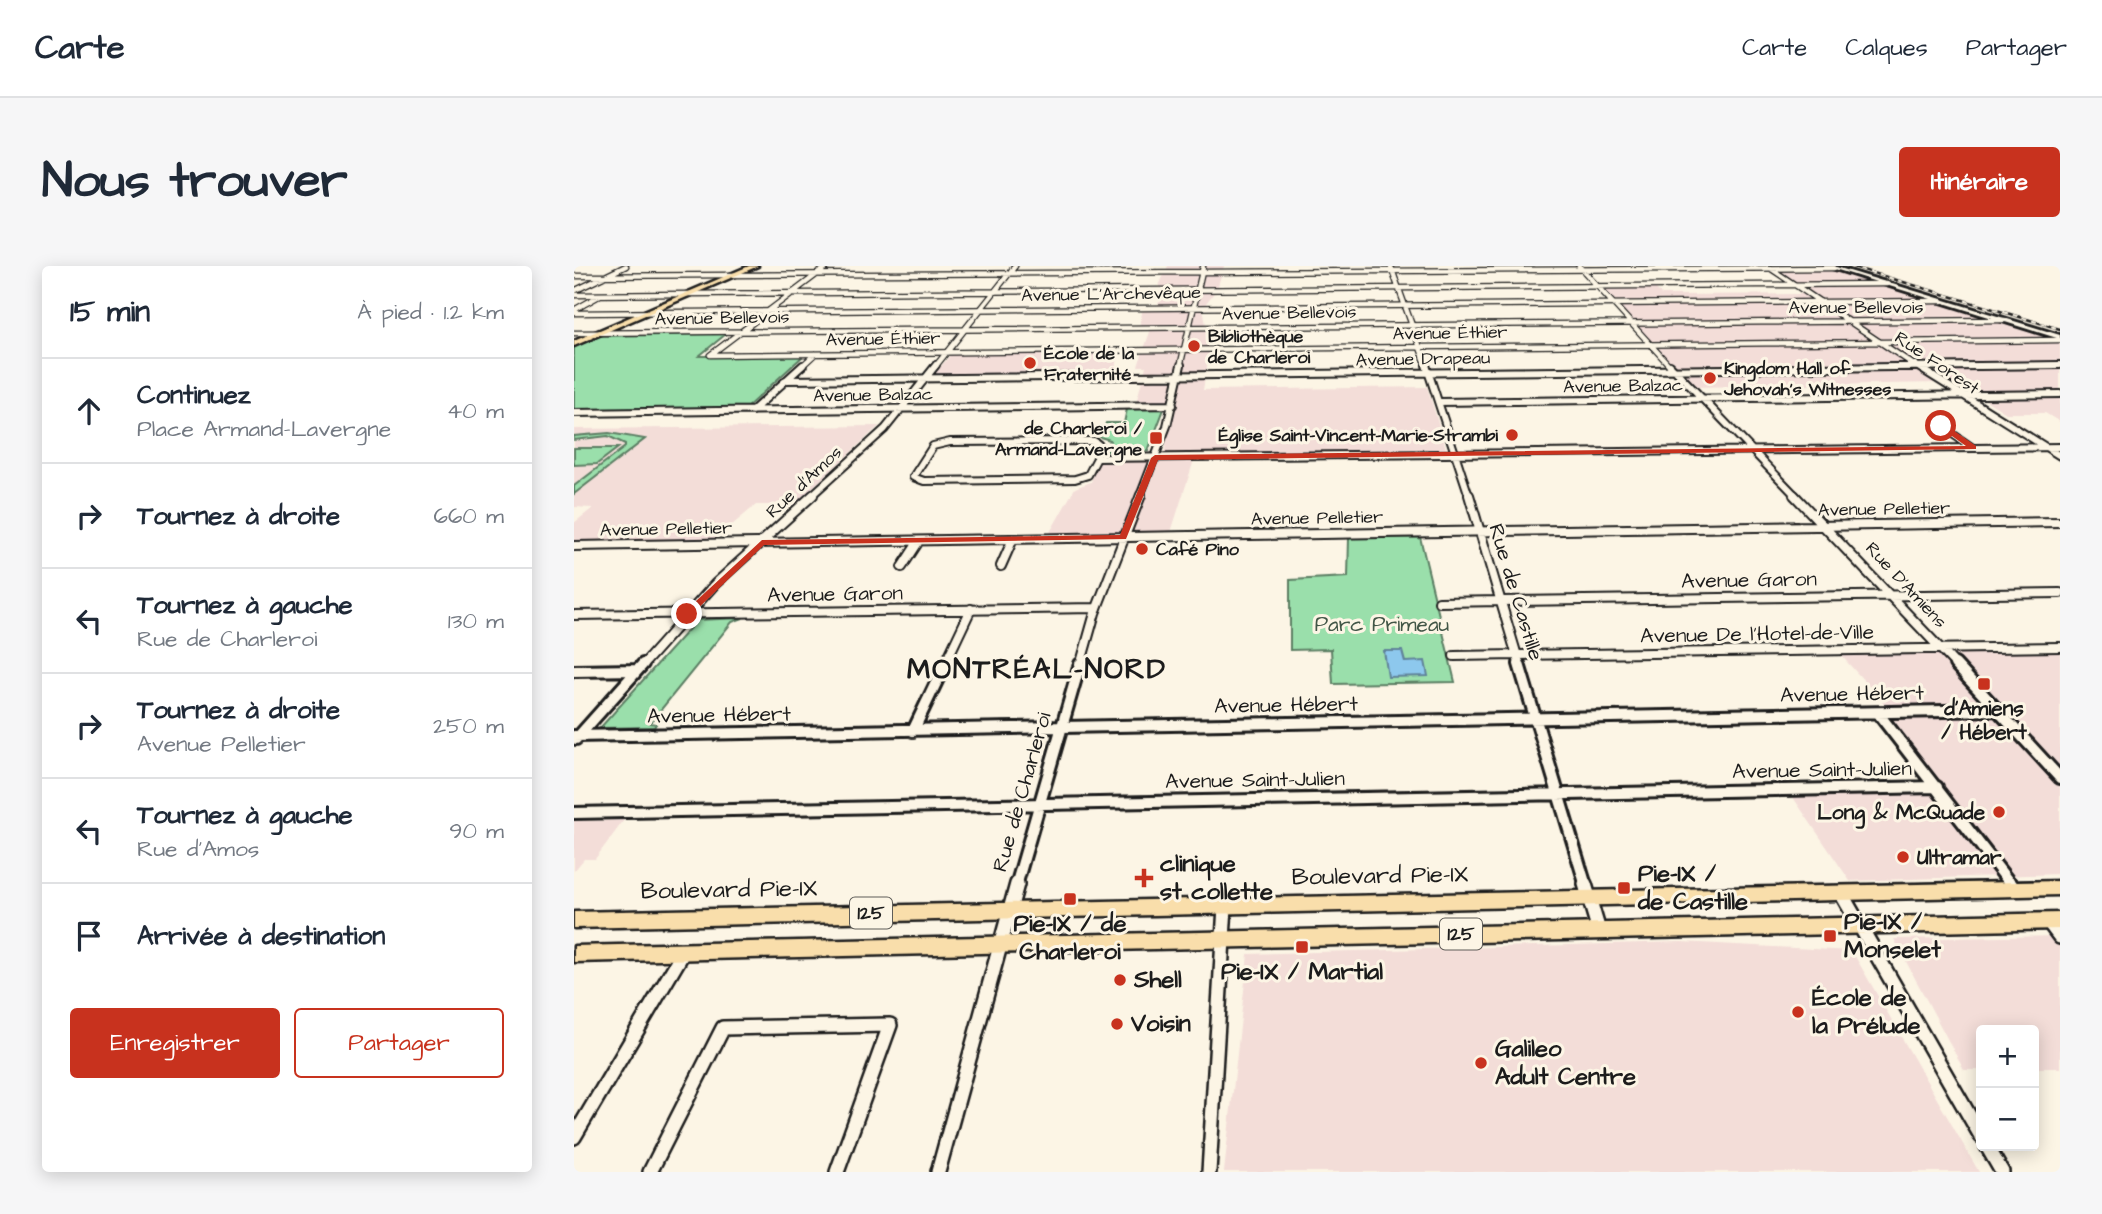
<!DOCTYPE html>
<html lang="fr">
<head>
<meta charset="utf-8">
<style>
  :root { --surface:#fff; --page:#f6f6f7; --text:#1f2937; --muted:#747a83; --line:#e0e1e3; --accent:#c8321e }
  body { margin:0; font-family:"Architects Daughter",sans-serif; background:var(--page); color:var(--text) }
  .controls { position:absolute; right:21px; bottom:21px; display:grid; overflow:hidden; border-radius:7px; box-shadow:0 4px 18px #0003 }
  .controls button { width:63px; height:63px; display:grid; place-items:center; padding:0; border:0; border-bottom:2px solid var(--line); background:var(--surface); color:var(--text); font:35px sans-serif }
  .stop { position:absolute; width:21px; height:21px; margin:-16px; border:5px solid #c8321e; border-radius:50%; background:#fff }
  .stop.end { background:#c8321e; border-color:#fff; box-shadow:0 2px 7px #0008 }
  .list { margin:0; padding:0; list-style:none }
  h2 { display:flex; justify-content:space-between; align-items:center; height:91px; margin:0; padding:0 28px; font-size:30px }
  h2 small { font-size:23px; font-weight:400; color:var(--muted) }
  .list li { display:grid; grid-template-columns:46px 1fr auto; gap:21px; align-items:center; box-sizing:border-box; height:105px; padding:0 28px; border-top:2px solid var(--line) }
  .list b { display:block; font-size:26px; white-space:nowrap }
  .list p { margin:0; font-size:23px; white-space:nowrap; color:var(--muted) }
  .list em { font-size:23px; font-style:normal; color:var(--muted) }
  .actions { display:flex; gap:14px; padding:21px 28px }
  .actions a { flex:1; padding:16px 0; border:2px solid var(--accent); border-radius:7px; text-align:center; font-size:24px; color:var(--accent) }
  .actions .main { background:var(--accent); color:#fff }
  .icon { flex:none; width:38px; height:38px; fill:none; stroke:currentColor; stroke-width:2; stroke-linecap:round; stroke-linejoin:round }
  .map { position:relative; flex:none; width:1486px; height:906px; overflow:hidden; border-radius:7px }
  header { display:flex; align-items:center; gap:42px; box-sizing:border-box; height:98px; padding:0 35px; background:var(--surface); border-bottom:2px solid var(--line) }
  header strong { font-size:33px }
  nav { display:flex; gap:38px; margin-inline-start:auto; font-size:24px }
  .intro { display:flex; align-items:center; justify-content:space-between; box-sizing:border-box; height:168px; padding:0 42px }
  h1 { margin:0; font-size:49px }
  .button { padding:18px 32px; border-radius:7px; background:var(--accent); color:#fff; font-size:24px; font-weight:700 }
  main { display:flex; gap:42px; padding:0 42px }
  aside { flex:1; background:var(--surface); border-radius:7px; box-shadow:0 4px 18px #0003 }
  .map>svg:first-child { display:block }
</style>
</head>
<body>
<header>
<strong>Carte</strong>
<nav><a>Carte</a><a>Calques</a><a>Partager</a></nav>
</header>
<div class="intro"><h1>Nous trouver</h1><a class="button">Itinéraire</a></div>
<main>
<aside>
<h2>15 min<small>À pied · 1.2 km</small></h2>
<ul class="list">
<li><svg class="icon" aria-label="ahead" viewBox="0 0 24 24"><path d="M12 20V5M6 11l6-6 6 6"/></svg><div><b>Continuez</b><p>Place Armand-Lavergne</p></div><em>40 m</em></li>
<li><svg class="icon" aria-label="right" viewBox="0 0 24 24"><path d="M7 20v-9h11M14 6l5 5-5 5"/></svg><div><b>Tournez à droite</b></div><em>660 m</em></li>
<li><svg class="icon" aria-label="left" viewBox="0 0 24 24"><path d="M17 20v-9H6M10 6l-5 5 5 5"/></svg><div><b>Tournez à gauche</b><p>Rue de Charleroi</p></div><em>130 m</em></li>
<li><svg class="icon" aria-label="right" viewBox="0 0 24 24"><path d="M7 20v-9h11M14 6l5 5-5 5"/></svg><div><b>Tournez à droite</b><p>Avenue Pelletier</p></div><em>250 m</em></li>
<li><svg class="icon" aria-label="left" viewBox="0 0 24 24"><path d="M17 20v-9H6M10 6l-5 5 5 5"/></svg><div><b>Tournez à gauche</b><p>Rue d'Amos</p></div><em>90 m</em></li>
<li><svg class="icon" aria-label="arrive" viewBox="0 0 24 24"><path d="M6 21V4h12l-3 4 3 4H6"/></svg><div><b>Arrivée à destination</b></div></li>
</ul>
<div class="actions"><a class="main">Enregistrer</a><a>Partager</a></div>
</aside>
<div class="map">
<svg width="1486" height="906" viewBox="0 0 1486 906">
  <rect width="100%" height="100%" fill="#fcf5e5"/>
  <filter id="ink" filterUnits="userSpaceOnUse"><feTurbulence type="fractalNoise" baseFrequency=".0143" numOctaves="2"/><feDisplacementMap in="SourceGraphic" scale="14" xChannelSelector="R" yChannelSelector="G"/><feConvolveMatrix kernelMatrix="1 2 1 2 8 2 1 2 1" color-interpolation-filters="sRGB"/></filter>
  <g filter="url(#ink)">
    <path fill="#f3ddd8" d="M594 0H650L643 23 629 41 636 83 629 124 853 121 873 185 590 188 604 125H598L595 137H562L572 100H564L577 63 565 62 569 42H583L589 24H583Z
      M1005 0H1249L1486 73V156L1471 147H1432L1404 129 1387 130 1367 117 1116 121 1023 20 1080 21 1088 29 1232 28 1196 2 1008 3Z
      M546 85 540 108 359 110 378 87Z
      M305 160 220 239H182L140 274 0 276V257L19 242 0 241V163Z
      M620 194 597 266 475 268 501 222 517 216 524 195Z
      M1486 384V608L1276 615 1214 524 1362 521 1304 447 1318 446 1265 387Z
      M50 554 21 593H10L0 605V555Z
      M1486 670V802H1460V764H1407V804H1390L1320 673Z
      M1107 676 1278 685 1405 906H650L674 688Z"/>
    <path fill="#9adfab" stroke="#5b7e64" stroke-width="2" d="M152 68 125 90H229L171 143 0 145V80L25 70Z
      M553 143H590L574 185 536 187 533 185 536 174 526 171 532 157H550Z
      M35 167 71 173 0 228V220L51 181V178L34 170 0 174V170Z
      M0 182H44L23 198 0 199Z
      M846 271 881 416 759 418 757 383 716 384V314L774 311 775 272Z
      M169 352 158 356 76 457 82 458 80 461 26 462 123 354Z"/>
    <path fill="#8dc8ed" stroke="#608399" stroke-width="2" d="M810 385H828L831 396 851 395 854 410 814 411Z"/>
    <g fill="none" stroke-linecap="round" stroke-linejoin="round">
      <g stroke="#1c1c1c" stroke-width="7">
        <path id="minor-far4" d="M254 0 136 89 1486 74
          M1005 0 1097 101
          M817 1 853 101
          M1196 2 1343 101
          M0 10 1260 2
          M0 25 52 0
          M0 29 1313 18
          M0 44 25 30
          M0 47 1368 35
          M0 67 1431 54
          M227 101 241 88
          M361 101 441 0
          M606 101 629 1
          M1350 101 1486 99"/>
      </g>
      <g stroke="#1c1c1c" stroke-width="10">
        <path id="minor-far3" d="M852 99 895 230
          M1096 99 1222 230
          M1341 99 1486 190
          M212 114 1486 99
          M865 136 1486 128
          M178 145 229 99
          M0 147 599 139
          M1367 160 1399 182
          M520 175 525 179 523 192 514 209 501 213 350 215 339 211 359 180 376 176Z
          M523 192 1486 181
          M237 230 311 163 362 99
          M566 230 593 160 607 99"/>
      </g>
      <g stroke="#1c1c1c" stroke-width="12">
        <path id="minor-far2" d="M895 229 946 400
          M1220 229 1383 400
          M0 280 1486 256
          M427 300 439 273
          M328 301 345 275
          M865 336 1486 327
          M0 349 523 342
          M880 390 1486 381
          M68 400 141 318 239 229
          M370 400 397 343
          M506 400 521 347 567 229"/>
      </g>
      <g stroke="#1c1c1c" stroke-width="16">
        <path id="minor-far1" d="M945 398 1012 620
          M1381 398 1486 512
          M0 405 63 404
          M1304 447 1438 620
          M339 465 371 398
          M0 470 1424 444
          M2 473 69 398
          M0 547 1363 521
          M442 620 506 398"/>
      </g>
      <g stroke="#1c1c1c" stroke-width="18">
        <path id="minor" d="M1011 618 1025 665
          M1436 618 1440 623
          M1267 627 1407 870
          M1474 655 1486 671
          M0 871 110 685
          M1413 880 1428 906
          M76 906 149 762 316 759 263 906
          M364 906 443 618
          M635 906 651 640"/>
      </g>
      <g stroke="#1c1c1c" stroke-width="6">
        <path id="tertiary" d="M1251 0H1259L1486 69V73Z"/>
      </g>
      <g stroke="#1c1c1c" stroke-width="5">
        <path id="primary" d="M175 0H184L0 80V75Z
          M1486 615V629L0 662V646Z
          M1486 647V663L0 696V680Z"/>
      </g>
      <use href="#minor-far4" stroke="#fcf5e5" stroke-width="4.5"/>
      <use href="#minor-far3" stroke="#fcf5e5" stroke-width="6"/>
      <use href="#minor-far2" stroke="#fcf5e5" stroke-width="8"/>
      <use href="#minor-far1" stroke="#fcf5e5" stroke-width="10"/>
      <use href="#minor" stroke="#fcf5e5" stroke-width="13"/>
      <use href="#tertiary" fill="#fcf5e5" fill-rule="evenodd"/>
      <use href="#primary" fill="#f9deab" fill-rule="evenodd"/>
      <g stroke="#1c1c1c" stroke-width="2.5">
        <path id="rail" d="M1276 0 1486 63"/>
      </g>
      <use href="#rail" stroke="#fcf5e5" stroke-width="2" stroke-dasharray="5" stroke-linecap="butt"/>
    </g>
  </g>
  <path fill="#c8321e" d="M1370 158 1402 180V183L584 194 552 273 190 279 116 350 108 348 188 274 546 269 577 192 581 189 1392 180 1364 160Z"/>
  <g fill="#c8321e" stroke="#fcf5e5" stroke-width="2.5">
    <circle cx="620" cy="80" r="7"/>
    <circle cx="456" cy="97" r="7"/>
    <circle cx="1136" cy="112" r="7"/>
    <circle cx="938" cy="169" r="7"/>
    <rect x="575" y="165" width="14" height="14" rx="3.5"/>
    <circle cx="568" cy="283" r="7"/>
    <rect x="1403" y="411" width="14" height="14" rx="3.5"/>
    <circle cx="1425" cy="546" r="7"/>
    <circle cx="1329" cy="591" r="7"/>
    <path d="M566.5 601.5h7v7h7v7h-7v7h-7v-7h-7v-7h7z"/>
    <rect x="1043" y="615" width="14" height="14" rx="3.5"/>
    <rect x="489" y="626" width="14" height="14" rx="3.5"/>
    <rect x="1249" y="663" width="14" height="14" rx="3.5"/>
    <rect x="721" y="674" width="14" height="14" rx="3.5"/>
    <circle cx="546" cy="714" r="7"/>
    <circle cx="1224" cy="746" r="7"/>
    <circle cx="543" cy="758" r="7"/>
    <circle cx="907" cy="797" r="7"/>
  </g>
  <g text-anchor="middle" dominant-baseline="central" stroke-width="6" stroke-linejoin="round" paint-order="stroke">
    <g font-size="18" fill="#1c1c1c" stroke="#fcf5e5">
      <text transform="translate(537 28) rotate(-1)">Avenue L'Archevêque</text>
      <text x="1282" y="41">Avenue Bellevois</text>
      <text transform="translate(715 47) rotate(-1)">Avenue Bellevois</text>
      <text transform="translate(148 52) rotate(-1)">Avenue Bellevois</text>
      <text transform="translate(876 67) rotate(-1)">Avenue Éthier</text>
      <text transform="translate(309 73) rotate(-1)">Avenue Éthier</text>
      <text transform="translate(849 93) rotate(-1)">Avenue Drapeau</text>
      <text transform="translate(1363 97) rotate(34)">Rue Forest</text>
      <text transform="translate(1049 120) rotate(-1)">Avenue Balzac</text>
      <text transform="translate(299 129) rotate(-1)">Avenue Balzac</text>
      <text transform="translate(230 216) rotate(-43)">Rue d'Amos</text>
      <text transform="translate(1310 243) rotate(-1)">Avenue Pelletier</text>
      <text transform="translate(743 252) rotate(-1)">Avenue Pelletier</text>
      <text transform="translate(92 263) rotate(-1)">Avenue Pelletier</text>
      <text transform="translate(1332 319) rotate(47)">Rue D'Amiens</text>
    </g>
    <g font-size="18" font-weight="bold" fill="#1c1c1c" stroke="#fcf5e5" text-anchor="start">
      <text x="634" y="70">Bibliothèque<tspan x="634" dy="21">de Charleroi</tspan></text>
      <text x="470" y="87">École de la<tspan x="470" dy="21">Fraternité</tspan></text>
      <text x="1150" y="102">Kingdom Hall of<tspan x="1150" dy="21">Jehovah's Witnesses</tspan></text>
      <text x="568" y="162" text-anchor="end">de Charleroi /<tspan x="568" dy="21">Armand-Lavergne</tspan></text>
      <text x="924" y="169" text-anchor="end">Église Saint-Vincent-Marie-Strambi</text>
      <text x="582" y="283">Café Pino</text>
    </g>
    <g fill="#fcf5e5" stroke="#5f5d58" stroke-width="2">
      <rect x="276" y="631.5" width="42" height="31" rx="5"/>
      <rect x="866" y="652.5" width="42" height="31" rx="5"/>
    </g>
    <g font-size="19" font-weight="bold" fill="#1c1c1c">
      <text x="297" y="647">125</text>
      <text x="887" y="668">125</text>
    </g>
    <g font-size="21" fill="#1c1c1c" stroke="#fcf5e5">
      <text transform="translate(1175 314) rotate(-1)">Avenue Garon</text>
      <text transform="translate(942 326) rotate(73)">Rue de Castille</text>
      <text transform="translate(261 328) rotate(-1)">Avenue Garon</text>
      <text transform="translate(1183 368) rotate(-1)">Avenue De l'Hotel-de-Ville</text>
      <text transform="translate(1278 428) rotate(-1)">Avenue Hébert</text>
      <text transform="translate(712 439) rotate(-1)">Avenue Hébert</text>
      <text transform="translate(145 449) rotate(-1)">Avenue Hébert</text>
      <text transform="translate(1248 504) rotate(-1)">Avenue Saint-Julien</text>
      <text transform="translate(681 514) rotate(-1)">Avenue Saint-Julien</text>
      <text transform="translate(448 526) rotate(-74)">Rue de Charleroi</text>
    </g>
    <g font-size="21" fill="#425647" stroke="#fcf5e5">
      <text x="808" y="358">Parc Primeau</text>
    </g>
    <g font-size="21" font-weight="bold" fill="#1c1c1c" stroke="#fcf5e5">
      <text x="1410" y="442">d'Amiens<tspan x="1410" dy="24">/ Hébert</tspan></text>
      <text x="1411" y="546" text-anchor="end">Long &amp; McQuade</text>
      <text x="1343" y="591" text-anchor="start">Ultramar</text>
    </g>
    <g font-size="24" font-weight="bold" fill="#1c1c1c" stroke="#fcf5e5" text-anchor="start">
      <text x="586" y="598">clinique<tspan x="586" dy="28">st collette</tspan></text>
      <text x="1064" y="608">Pie-IX /<tspan x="1064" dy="28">de Castille</tspan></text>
      <text x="1270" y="656">Pie-IX /<tspan x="1270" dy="28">Monselet</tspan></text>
      <text x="496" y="658" text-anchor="middle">Pie-IX / de<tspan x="496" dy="28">Charleroi</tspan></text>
      <text x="728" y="706" text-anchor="middle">Pie-IX / Martial</text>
      <text x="560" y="714">Shell</text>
      <text x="1238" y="732">École de<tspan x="1238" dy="28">la Prélude</tspan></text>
      <text x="557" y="758">Voisin</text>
      <text x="921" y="783">Galileo<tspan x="921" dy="28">Adult Centre</tspan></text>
    </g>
    <g font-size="24" fill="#1c1c1c" stroke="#fcf5e5">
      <text transform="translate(806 610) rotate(-1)">Boulevard Pie-IX</text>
      <text transform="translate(155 624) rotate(-1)">Boulevard Pie-IX</text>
    </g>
    <g font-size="28" font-weight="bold" letter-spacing="2" fill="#1c1c1c" stroke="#fcf5e5">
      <text x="463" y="403">MONTRÉAL-NORD</text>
    </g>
  </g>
</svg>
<div class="controls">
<button>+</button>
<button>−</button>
</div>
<div class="stop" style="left:1367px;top:160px"></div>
<div class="stop end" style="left:113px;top:348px"></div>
</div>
</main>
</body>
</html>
